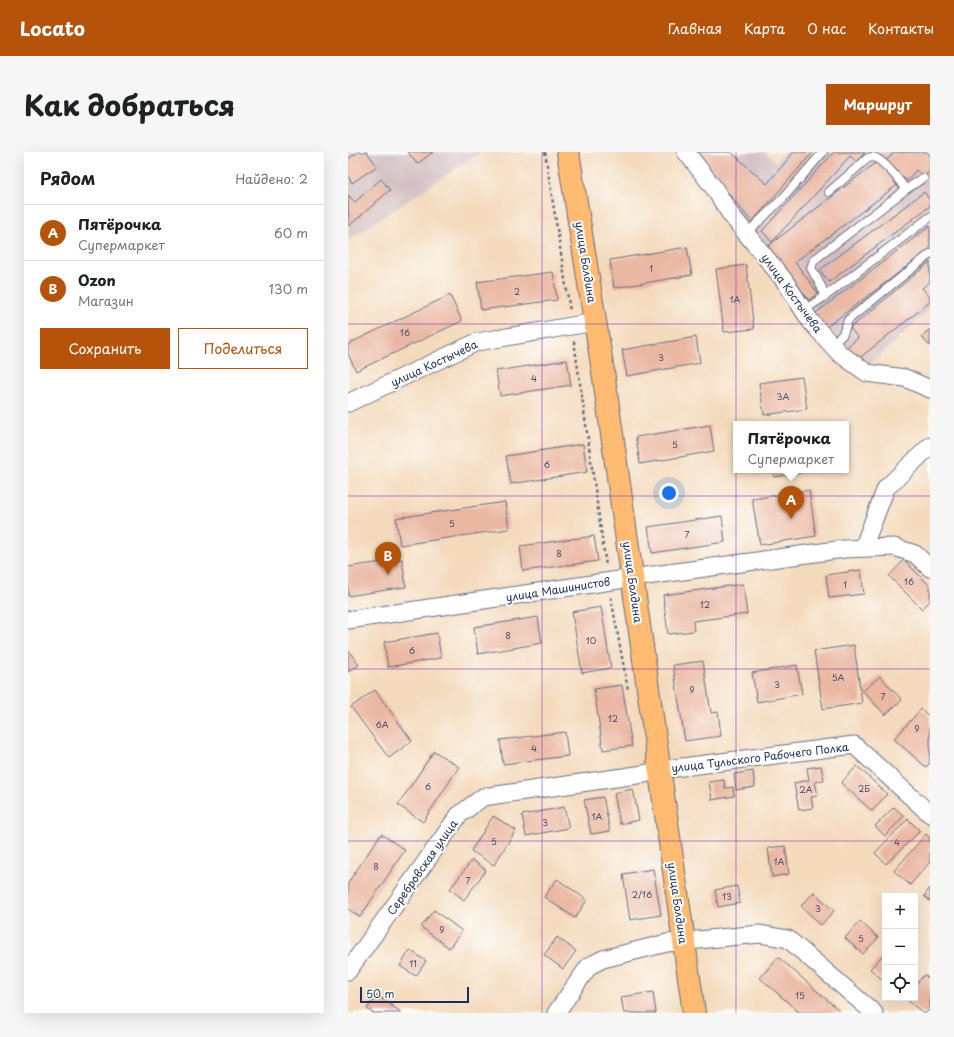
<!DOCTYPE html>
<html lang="ru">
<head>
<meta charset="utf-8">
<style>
  :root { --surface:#fff; --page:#f6f6f6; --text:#202124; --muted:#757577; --line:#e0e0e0; --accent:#b45309 }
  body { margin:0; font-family:"Playpen Sans",sans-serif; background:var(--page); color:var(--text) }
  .controls { position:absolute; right:12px; bottom:12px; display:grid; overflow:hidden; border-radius:0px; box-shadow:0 4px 16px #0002 }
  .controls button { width:36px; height:36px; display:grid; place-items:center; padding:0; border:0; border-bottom:1px solid var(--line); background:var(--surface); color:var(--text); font:20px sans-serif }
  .scale { position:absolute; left:12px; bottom:10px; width:109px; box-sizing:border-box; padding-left:4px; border:2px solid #1b2f5e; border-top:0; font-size:11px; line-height:14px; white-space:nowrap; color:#1b2f5e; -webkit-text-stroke:3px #fdfcf7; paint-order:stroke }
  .you { position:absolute; left:321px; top:341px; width:14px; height:14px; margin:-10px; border:3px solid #fff; border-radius:50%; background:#1a73e8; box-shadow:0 0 0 6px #1a73e833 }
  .badge { display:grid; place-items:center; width:26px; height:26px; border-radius:50%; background:var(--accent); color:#fff; font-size:13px; font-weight:700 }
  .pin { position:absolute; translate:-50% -33px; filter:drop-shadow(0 1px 2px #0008) }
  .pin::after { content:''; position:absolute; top:21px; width:14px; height:12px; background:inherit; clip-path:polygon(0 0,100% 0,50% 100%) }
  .popup { position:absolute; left:385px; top:269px; width:116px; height:52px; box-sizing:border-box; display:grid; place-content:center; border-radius:0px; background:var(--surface); filter:drop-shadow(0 1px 3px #0005); font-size:13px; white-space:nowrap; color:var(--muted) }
  .popup b { font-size:15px; color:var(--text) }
  .popup::after { content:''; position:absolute; left:50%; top:100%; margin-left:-8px; border:8px solid transparent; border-top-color:var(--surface) }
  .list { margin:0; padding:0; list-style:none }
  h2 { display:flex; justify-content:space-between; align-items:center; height:52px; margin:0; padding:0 16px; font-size:17px }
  h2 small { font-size:13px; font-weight:400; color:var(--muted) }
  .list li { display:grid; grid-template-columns:26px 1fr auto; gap:12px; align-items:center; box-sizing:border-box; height:56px; padding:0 16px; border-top:1px solid var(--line) }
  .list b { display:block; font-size:15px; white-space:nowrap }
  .list p { margin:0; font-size:13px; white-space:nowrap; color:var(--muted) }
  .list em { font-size:13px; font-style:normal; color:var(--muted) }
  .actions { display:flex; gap:8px; padding:12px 16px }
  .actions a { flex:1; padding:9px 0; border:1px solid var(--accent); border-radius:0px; text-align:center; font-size:14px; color:var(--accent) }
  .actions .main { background:var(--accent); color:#fff }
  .icon { flex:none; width:22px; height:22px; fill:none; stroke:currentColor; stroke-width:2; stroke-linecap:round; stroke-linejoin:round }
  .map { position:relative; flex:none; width:582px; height:861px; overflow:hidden; border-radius:0px }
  header { display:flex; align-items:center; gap:24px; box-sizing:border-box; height:56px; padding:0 20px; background:var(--accent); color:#fff }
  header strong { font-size:19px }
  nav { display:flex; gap:22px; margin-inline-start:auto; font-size:14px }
  .intro { display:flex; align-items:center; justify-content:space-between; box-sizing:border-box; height:96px; padding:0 24px }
  h1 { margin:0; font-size:28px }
  .button { padding:10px 18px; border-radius:0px; background:var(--accent); color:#fff; font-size:14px; font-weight:700 }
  main { display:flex; gap:24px; padding:0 24px }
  aside { flex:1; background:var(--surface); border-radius:0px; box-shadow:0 4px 16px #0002 }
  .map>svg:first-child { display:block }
</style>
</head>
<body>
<header>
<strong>Locato</strong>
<nav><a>Главная</a><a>Карта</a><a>О нас</a><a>Контакты</a></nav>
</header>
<div class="intro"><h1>Как добраться</h1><a class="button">Маршрут</a></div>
<main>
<aside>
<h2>Рядом<small>Найдено: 2</small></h2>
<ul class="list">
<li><span class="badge">A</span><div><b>Пятёрочка</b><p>Супермаркет</p></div><em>60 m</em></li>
<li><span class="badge">B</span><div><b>Ozon</b><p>Магазин</p></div><em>130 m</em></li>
</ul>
<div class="actions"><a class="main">Сохранить</a><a>Поделиться</a></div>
</aside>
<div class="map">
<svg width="582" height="861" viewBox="0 0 582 861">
  <rect width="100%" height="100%" fill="#fdfcf7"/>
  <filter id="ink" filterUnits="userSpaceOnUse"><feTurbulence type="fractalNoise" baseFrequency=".025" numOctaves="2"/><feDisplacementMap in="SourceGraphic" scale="8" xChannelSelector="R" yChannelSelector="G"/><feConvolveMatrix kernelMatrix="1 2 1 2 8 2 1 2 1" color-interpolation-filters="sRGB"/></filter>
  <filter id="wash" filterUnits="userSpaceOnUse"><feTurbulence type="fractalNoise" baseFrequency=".012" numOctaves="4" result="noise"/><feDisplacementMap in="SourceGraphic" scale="16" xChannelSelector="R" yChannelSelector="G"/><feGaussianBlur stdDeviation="0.9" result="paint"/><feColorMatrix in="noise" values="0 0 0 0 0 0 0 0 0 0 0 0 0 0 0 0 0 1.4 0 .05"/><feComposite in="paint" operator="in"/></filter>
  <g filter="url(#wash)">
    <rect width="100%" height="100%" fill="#f4dabd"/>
    <path fill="#d2bec2" d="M0 0H133L0 88Z
      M339 0H417L428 10 436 0H576L582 5V157L520 214 496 193Z"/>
    <g id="blocks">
      <path fill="#eab7a2" d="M10 0H19L29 14 4 31 0 24V7Z
        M60 0H85L69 12Z
        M346 0H383L419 32 446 0H465L404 70Z
        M486 0H517L509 10 502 4 424 90 414 79Z
        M546 0H579L582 3V19L575 25 568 18 559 29 538 9Z
        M530 9 549 33 447 110 470 141 461 148 420 94Z
        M33 27 42 38 1 74 0 43 7 50Z
        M576 40 582 48V54L481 130 472 118Z
        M582 74V97L476 177 465 163Z
        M339 95 344 123 266 136 262 108Z
        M582 110V130L574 136 582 145V150L509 208 498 196 510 186 502 176Z
        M398 113 406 177 376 180 368 117Z
        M205 120 209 148 133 158 129 130Z
        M102 143 114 169 8 219 0 202V192Z
        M582 177V194L573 185Z
        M348 185 352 211 279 224 274 198Z
        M219 208 223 233 152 244 148 219Z
        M454 225 459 257 416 263 411 231Z
        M362 273 366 299 292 312 288 285Z
        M235 292 239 320 163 332 158 304Z
        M424 318H463V319L426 325Z
        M461 338 468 384 412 393 404 347Z
        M157 350 161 377 52 393 48 366Z
        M374 364 377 390 304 401 300 375Z
        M246 384 250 409 175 419 172 394Z
        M54 407 58 435 0 444V415Z
        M556 408 582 434V449L574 457 541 424Z
        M513 418 516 442 481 446 478 423Z
        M395 432 399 462 345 469 346 479 320 482 315 443Z
        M253 455 263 516 234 521 224 460Z
        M190 465 194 491 130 502 126 475Z
        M89 481 93 506 40 515 36 490Z
        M506 493 514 551 475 557 466 499Z
        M0 498 11 513 0 520Z
        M355 509 363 561 370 560 373 584 337 589 325 513Z
        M449 513 454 542 409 550 404 521Z
        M532 524 554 548 537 563 515 539Z
        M274 533 284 594 255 598 246 537Z
        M27 538 64 589 41 606 3 555Z
        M573 557 582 565V611L578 615 546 587Z
        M217 580 220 604 155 612 152 588Z
        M86 599 111 615 75 670 50 653Z
        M473 614 476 628 467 630 470 644 463 645 465 656 451 658 446 631 461 628 459 616Z
        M509 614 539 642 524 659 493 631Z
        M405 619 407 635 388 638 386 622Z
        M376 628 377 636 385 635 386 644 364 648 361 630Z
        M285 637 291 668 272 672 266 641Z
        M255 645 262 679 243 682 236 648Z
        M216 655 221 676 178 684 174 663Z
        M546 655 556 664 537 684 527 674Z
        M145 664 168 678 146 713 123 699Z
        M560 667 572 679 538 712 527 701Z
        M33 682 57 698 12 765 0 757V731Z
        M578 682 582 686V710L562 733 546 719Z
        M437 694 441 722 424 725 420 696Z
        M124 708 138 718 116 748 102 737Z
        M305 717 313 763 282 768 275 722Z
        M209 727 239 748 227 766 196 745Z
        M389 734 392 751 370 755 367 738Z
        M582 736V749L576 744Z
        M466 740 486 759 473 773 453 754Z
        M86 758 114 779 101 796 73 775Z
        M512 769 530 786 515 802 497 786Z
        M209 785 228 799 215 817 196 803Z
        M62 798 78 809 68 824 52 814Z
        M534 804 537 806 536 829 522 817Z
        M430 805 492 859 490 861H452L412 826Z
        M576 823 582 827V857L578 861H575L557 846H567V833Z
        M305 840 308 861H276L273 845Z
        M29 843 54 861H25L19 857Z"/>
    </g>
  </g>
  <g filter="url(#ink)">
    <use href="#blocks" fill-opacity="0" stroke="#676b7f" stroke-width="1"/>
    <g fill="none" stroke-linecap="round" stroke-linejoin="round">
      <g stroke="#676b7f" stroke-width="10">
        <path id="lane" d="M557 38 575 26
          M398 82 435 46 475 0
          M476 145 582 65
          M456 158 476 145 474 136 463 116 466 108 557 38C554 30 533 6 525 5L520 6 481 40
          M483 193 495 182 500 168 582 102"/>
      </g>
      <g stroke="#676b7f" stroke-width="19">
        <path id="street" d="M338 0 366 36 383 63 436 128 463 170 491 201 519 221 557 226 582 237
          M0 251 129 190 247 170
          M515 396 538 336 582 294
          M0 468 284 426 496 397 546 395 567 402 582 416
          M0 819 111 663 135 645 296 622 311 618 506 593 582 662
          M208 861 241 814 255 807 319 791 412 782 440 787 526 861"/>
      </g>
      <g stroke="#676b7f" stroke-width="24">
        <path id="primary" d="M220 0 255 219 346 861"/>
      </g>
      <path stroke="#676b7f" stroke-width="2.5" stroke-dasharray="3 3" stroke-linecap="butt" d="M197 0 222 159
        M226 189 258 414
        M263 445 280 538"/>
      <use href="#lane" stroke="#fff" stroke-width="8"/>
      <use href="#street" stroke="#fff" stroke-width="17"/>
      <use href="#primary" stroke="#febb71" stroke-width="22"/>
    </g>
  </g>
  <path fill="none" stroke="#7b2cbf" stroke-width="1" stroke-opacity="0.55" d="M194 0V861M388 0V861M0 172H582M0 344H582M0 517H582M0 689H582"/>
  <g text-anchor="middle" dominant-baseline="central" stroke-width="4" stroke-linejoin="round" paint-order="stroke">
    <g font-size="9" fill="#4f516f">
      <text x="303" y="116">1</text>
      <text x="169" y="139">2</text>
      <text x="387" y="147">1А</text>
      <text x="57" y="180">16</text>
      <text x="313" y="205">3</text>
      <text x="186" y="226">4</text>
      <text x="435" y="244">3А</text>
      <text x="327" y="292">5</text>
      <text x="199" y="312">6</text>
      <text x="104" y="371">5</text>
      <text x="339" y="382">7</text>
      <text x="211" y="401">8</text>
      <text x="561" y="429">16</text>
      <text x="497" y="432">1</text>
      <text x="357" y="452">12</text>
      <text x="160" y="483">8</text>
      <text x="243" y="488">10</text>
      <text x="64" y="498">6</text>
      <text x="490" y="525">5А</text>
      <text x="429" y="532">3</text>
      <text x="344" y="537">9</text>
      <text x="535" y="544">7</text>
      <text x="265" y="566">12</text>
      <text x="34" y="572">6А</text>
      <text x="569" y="576">9</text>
      <text x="186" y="596">4</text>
      <text x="80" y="634">6</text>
      <text x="516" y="636">2Б</text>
      <text x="458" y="637">2А</text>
      <text x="249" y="664">1А</text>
      <text x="197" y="670">3</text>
      <text x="146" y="689">5</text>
      <text x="549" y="690">4</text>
      <text x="431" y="709">1А</text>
      <text x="28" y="714">8</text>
      <text x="120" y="728">7</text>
      <text x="294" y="742">2/16</text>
      <text x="379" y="744">13</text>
      <text x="470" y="756">3</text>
      <text x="94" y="777">9</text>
      <text x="513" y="786">5</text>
      <text x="65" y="811">11</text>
      <text x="452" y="843">15</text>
    </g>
    <g font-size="11" fill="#1b2f5e" stroke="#fdfcf7">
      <text transform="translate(238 110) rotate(81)">улица Болдина</text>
      <text transform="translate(444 141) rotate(54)">улица Костычева</text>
      <text transform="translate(86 211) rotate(-25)">улица Костычева</text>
      <text transform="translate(285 430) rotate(82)">улица Болдина</text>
      <text transform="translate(210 437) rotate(-9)">улица Машинистов</text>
      <text transform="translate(412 605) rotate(-7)">улица Тульского Рабочего Полка</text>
      <text transform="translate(74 715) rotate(-55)">Серебровская улица</text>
      <text transform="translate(330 751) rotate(82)">улица Болдина</text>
    </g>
  </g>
</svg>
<div class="controls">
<button>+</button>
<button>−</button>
<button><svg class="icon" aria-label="locate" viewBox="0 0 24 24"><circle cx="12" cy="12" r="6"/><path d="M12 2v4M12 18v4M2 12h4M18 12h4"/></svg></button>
</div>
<div class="scale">50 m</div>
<div class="you"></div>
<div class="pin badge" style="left:443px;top:367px">A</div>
<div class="popup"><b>Пятёрочка</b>Супермаркет</div>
<div class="pin badge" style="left:40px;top:423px">B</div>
</div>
</main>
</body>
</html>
